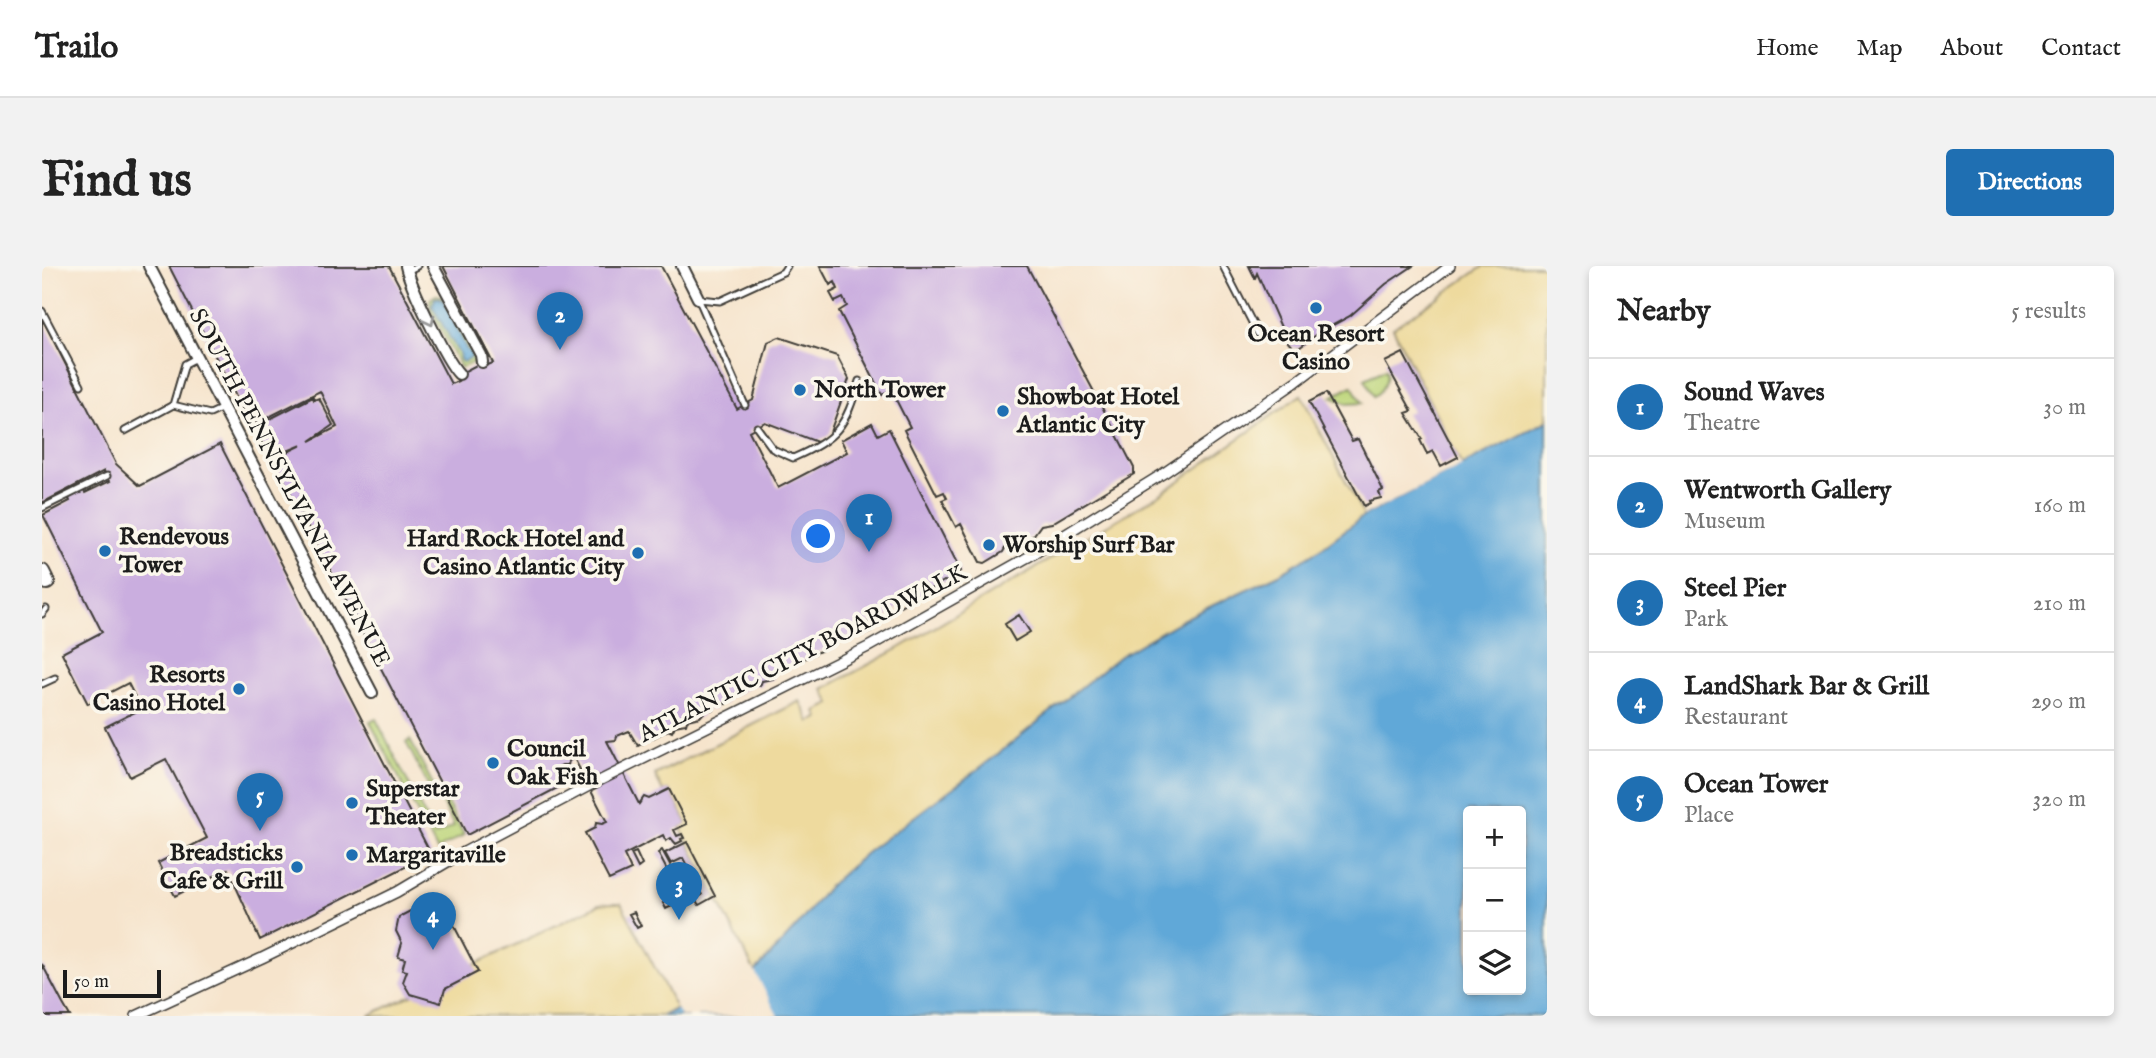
<!DOCTYPE html>
<html lang="en">
<head>
<meta charset="utf-8">
<style>
  :root { --surface:#fff; --page:#f2f2f2; --text:#222; --muted:#767676; --line:#e0e0e0; --accent:#1f6fb2 }
  body { margin:0; font-family:"IM FELL English",serif; background:var(--page); color:var(--text) }
  .controls { position:absolute; right:21px; bottom:21px; display:grid; overflow:hidden; border-radius:7px; box-shadow:0 4px 10px #0003 }
  .controls button { width:63px; height:63px; display:grid; place-items:center; padding:0; border:0; border-bottom:2px solid var(--line); background:var(--surface); color:var(--text); font:35px sans-serif }
  .scale { position:absolute; left:21px; bottom:18px; width:98px; box-sizing:border-box; padding-left:7px; border:4px solid #1c1c1c; border-top:0; font-size:19px; line-height:24px; white-space:nowrap; color:#1c1c1c; -webkit-text-stroke:5px #fbf7ec; paint-order:stroke }
  .you { position:absolute; left:777px; top:271px; width:24px; height:24px; margin:-18px; border:5px solid #fff; border-radius:50%; background:#1a73e8; box-shadow:0 0 0 10px #1a73e833 }
  .badge { display:grid; place-items:center; width:46px; height:46px; border-radius:50%; background:var(--accent); color:#fff; font-size:23px; font-weight:700 }
  .pin { position:absolute; translate:-50% -58px; filter:drop-shadow(0 2px 4px #0008) }
  .pin::after { content:''; position:absolute; top:37px; width:24px; height:21px; background:inherit; clip-path:polygon(0 0,100% 0,50% 100%) }
  .list { margin:0; padding:0; list-style:none }
  h2 { display:flex; justify-content:space-between; align-items:center; height:91px; margin:0; padding:0 28px; font-size:30px }
  h2 small { font-size:23px; font-weight:400; color:var(--muted) }
  .list li { display:grid; grid-template-columns:46px 1fr auto; gap:21px; align-items:center; box-sizing:border-box; height:98px; padding:0 28px; border-top:2px solid var(--line) }
  .list b { display:block; font-size:26px; white-space:nowrap }
  .list p { margin:0; font-size:23px; white-space:nowrap; color:var(--muted) }
  .list em { font-size:23px; font-style:normal; color:var(--muted) }
  .icon { flex:none; width:38px; height:38px; fill:none; stroke:currentColor; stroke-width:2; stroke-linecap:round; stroke-linejoin:round }
  .map { position:relative; flex:none; width:1505px; height:750px; overflow:hidden; border-radius:7px }
  header { display:flex; align-items:center; gap:42px; box-sizing:border-box; height:98px; padding:0 35px; background:var(--surface); border-bottom:2px solid var(--line) }
  header strong { font-size:33px }
  nav { display:flex; gap:38px; margin-inline-start:auto; font-size:24px }
  .intro { display:flex; align-items:center; justify-content:space-between; box-sizing:border-box; height:168px; padding:0 42px }
  h1 { margin:0; font-size:49px }
  .button { padding:18px 32px; border-radius:7px; background:var(--accent); color:#fff; font-size:24px; font-weight:700 }
  main { display:flex; gap:42px; padding:0 42px }
  aside { flex:1; background:var(--surface); border-radius:7px; box-shadow:0 4px 10px #0003 }
  .map>svg:first-child { display:block }
</style>
</head>
<body>
<header>
<strong>Trailo</strong>
<nav><a>Home</a><a>Map</a><a>About</a><a>Contact</a></nav>
</header>
<div class="intro"><h1>Find us</h1><a class="button">Directions</a></div>
<main>
<div class="map">
<svg width="1505" height="750" viewBox="0 0 1505 750">
  <rect width="100%" height="100%" fill="#fbf7ec"/>
  <filter id="ink" filterUnits="userSpaceOnUse"><feTurbulence type="fractalNoise" baseFrequency=".0143" numOctaves="2"/><feDisplacementMap in="SourceGraphic" scale="14" xChannelSelector="R" yChannelSelector="G"/><feConvolveMatrix kernelMatrix="1 2 1 2 8 2 1 2 1" color-interpolation-filters="sRGB"/></filter>
  <filter id="wash" filterUnits="userSpaceOnUse"><feTurbulence type="fractalNoise" baseFrequency=".00686" numOctaves="4" result="noise"/><feDisplacementMap in="SourceGraphic" scale="28" xChannelSelector="R" yChannelSelector="G"/><feGaussianBlur stdDeviation="1.57" result="paint"/><feColorMatrix in="noise" values="0 0 0 0 0 0 0 0 0 0 0 0 0 0 0 0 0 1.4 0 .05"/><feComposite in="paint" operator="in"/></filter>
  <g filter="url(#wash)">
    <rect width="100%" height="100%" fill="#f6e4cc"/>
    <path fill="#bed67a" stroke="#6d794b" stroke-width="2" d="M394 29 400 30 405 35 436 94 419 102 388 43V33Z
      M1344 103C1347 114 1340 124 1332 131L1323 113Z
      M1310 120 1320 137 1305 138 1289 131Z
      M334 453 393 570 412 560 398 533 394 535 364 476 368 474 398 532 402 531 422 569 395 584 328 456Z"/>
    <path fill="#eeda9e" stroke="#857b5d" stroke-width="2" d="M1442 0H1505V155L1420 200 1351 62Z
      M1259 129 1322 250 1277 284 1237 308 1142 353 1078 390 951 492 824 587 787 620 756 659 713 706 638 561 645 557 627 524 621 526 613 509 758 435 768 456 777 452 774 445 789 438 781 423 856 383 1120 227Z
      M567 637H579L634 742 620 750H326L558 638Z"/>
    <path fill="#61a8d8" stroke="#3e627a" stroke-width="2" fill-rule="evenodd" d="M393 32H398L402 35 425 84 430 87V91L421 96 418 94 417 88 390 40Z
      M1505 155V750H620L713 706 756 659 787 620 824 587 951 492 1078 390 1142 353 1237 308 1277 284 1322 250ZM1426 545H1479V724H1426Z"/>
    <path fill="#f6e4cc" d="M1418 197 1420 200 1322 250 1320 247Z
      M711 702 736 750H638L632 739Z"/>
    <g id="blocks">
      <path fill="#caaedf" d="M127 0H347L409 118 416 115 414 112 421 106 442 95 446 99 451 97 401 0H619L695 143 711 134 726 76 737 71 795 90 807 113 787 169 775 176 723 156 707 165 736 222 805 186 799 174 830 157 836 169 847 163 919 305 908 311 907 316 902 315 853 343 851 346 846 347V351L827 354 829 365 824 367 816 361 811 363 812 368 805 371 802 375 800 374 740 404 732 409 731 413 720 415 718 420 713 418 685 433 684 438 678 437 673 439 672 444 665 443 658 451 645 454 644 458 633 460 630 466 626 464 596 480 587 465 575 470 574 474 565 475 597 538 602 531 607 533 627 523 645 558 632 564 635 570 640 568 642 572 639 573 640 575 634 578 629 572 624 575 621 569 582 589 589 604 567 614 543 567 553 562 554 557 560 558 565 556 532 492 527 495 526 499H520L511 504 519 520 425 569 231 193 260 179 233 190 232 188 228 190 217 172 214 163 217 162 216 159 271 131 272 134 277 132 291 159 268 175 295 161 278 125 209 160Z
        M778 0H985L1074 167 1092 202V208L1010 257 999 259 991 270 981 275 966 277 961 286 943 297 938 296 919 258 914 261 900 234 905 232 902 226 895 229 862 164 868 161 849 124 840 129 797 45 805 40 801 32 793 36 788 27 796 23 793 16 788 19Z
        M1207 0H1371L1344 18 1308 50 1278 66 1257 82 1250 81 1245 75 1215 7 1213 12Z
        M0 52 74 198 98 220 178 178 389 588 218 674 186 603 133 630 116 597 165 572 124 493 88 511 63 461 99 443 86 417 46 438 20 387 60 366 1 249 28 235 26 230 40 222 43 227 68 215 62 205 0 237Z
        M1361 87 1416 191 1399 200 1391 185 1385 188 1378 174 1380 173 1364 147 1370 145 1343 96Z
        M1284 127 1310 175 1316 173 1341 224 1337 226 1339 232 1327 235 1328 237 1322 240 1267 136Z
        M977 349 988 366 973 375 963 358Z
        M645 576 673 630 657 639 653 633 660 629 641 592 629 598 623 587Z
        M620 584 631 604 626 606 616 587Z
        M594 586 600 599 596 602 589 588Z
        M638 602 640 603 644 611 631 610 629 606Z
        M629 633 632 639 624 643 621 637Z
        M399 640 401 645 404 644 436 706 403 723 399 737 368 728 361 716 365 705 360 704 363 693 356 691 360 677 354 665 357 651 370 644 382 648Z
        M592 646 599 660 595 662 587 648Z
        M0 698 21 738 28 750H0Z"/>
    </g>
  </g>
  <g filter="url(#ink)">
    <use href="#blocks" fill-opacity="0" stroke="#3d3a36" stroke-width="2"/>
    <g fill="none" stroke-linecap="round" stroke-linejoin="round">
      <g stroke="#3d3a36" stroke-width="9">
        <path id="service" d="M1181 0 1216 68
          M365 5 375 0
          M656 32 703 139
          M656 33 678 35 741 6 745 0
          M0 45 39 119
          M156 91 143 98 131 139 168 148 181 142
          M715 161 731 183 751 192C796 172 803 161 817 115
          M83 165 131 139
          M0 242 65 210
          M0 348 4 343
          M0 418 13 412"/>
      </g>
      <g stroke="#3d3a36" stroke-width="12">
        <path id="pedestrian" d="M94 750 220 692 355 626 424 585 547 520 826 381 995 286 1122 207 1254 116 1408 0"/>
      </g>
      <g stroke="#3d3a36" stroke-width="14">
        <path id="minor" d="M107 0 330 427
          M364 0C368 19 404 95 417 108
          M391 0 439 89 440 96
          M640 0 656 32"/>
      </g>
      <g stroke="#3d3a36" stroke-width="18">
        <path id="tertiary" d="M0 306 5 316"/>
      </g>
      <use href="#service" stroke="#fff" stroke-width="5"/>
      <use href="#pedestrian" stroke="#fff" stroke-width="9"/>
      <use href="#minor" stroke="#fff" stroke-width="10"/>
      <use href="#tertiary" stroke="#fff" stroke-width="14"/>
    </g>
    <defs><path id="oneway-chevron" d="M-2-3.5L2.5 0L-2 3.5" fill="none" stroke-width="1.6" stroke-linecap="round" stroke-linejoin="round" transform="scale(1.75)"/></defs>
    <use stroke="#999" href="#oneway-chevron" transform="translate(388 55) rotate(63)"/>
  </g>
  <g fill="#1f6fb2" stroke="#fbf7ec" stroke-width="2.5">
    <circle cx="1274" cy="42" r="7"/>
    <circle cx="758" cy="124" r="7"/>
    <circle cx="961" cy="145" r="7"/>
    <circle cx="947" cy="279" r="7"/>
    <circle cx="63" cy="285" r="7"/>
    <circle cx="596" cy="287" r="7"/>
    <circle cx="197" cy="423" r="7"/>
    <circle cx="451" cy="497" r="7"/>
    <circle cx="310" cy="537" r="7"/>
    <circle cx="310" cy="589" r="7"/>
    <circle cx="255" cy="601" r="7"/>
  </g>
  <g text-anchor="middle" dominant-baseline="central" stroke-width="7" stroke-linejoin="round" paint-order="stroke">
    <g font-size="24" font-weight="bold" fill="#1c1c1c" stroke="#fbf7ec" text-anchor="start">
      <text x="1274" y="68" text-anchor="middle">Ocean Resort<tspan x="1274" dy="28">Casino</tspan></text>
      <text x="772" y="124">North Tower</text>
      <text x="975" y="131">Showboat Hotel<tspan x="975" dy="28">Atlantic City</tspan></text>
      <text x="77" y="271">Rendevous<tspan x="77" dy="28">Tower</tspan></text>
      <text x="582" y="273" text-anchor="end">Hard Rock Hotel and<tspan x="582" dy="28">Casino Atlantic City</tspan></text>
      <text x="961" y="279">Worship Surf Bar</text>
      <text x="183" y="409" text-anchor="end">Resorts<tspan x="183" dy="28">Casino Hotel</tspan></text>
      <text x="465" y="483">Council<tspan x="465" dy="28">Oak Fish</tspan></text>
      <text x="324" y="523">Superstar<tspan x="324" dy="28">Theater</tspan></text>
      <text x="241" y="587" text-anchor="end">Breadsticks<tspan x="241" dy="28">Cafe &amp; Grill</tspan></text>
      <text x="324" y="589">Margaritaville</text>
    </g>
    <g font-size="24" fill="#1c1c1c" stroke="#fbf7ec">
      <text transform="translate(247 222) rotate(62)">SOUTH PENNSYLVANIA AVENUE</text>
      <text transform="translate(761 388) rotate(-27)">ATLANTIC CITY BOARDWALK</text>
    </g>
  </g>
</svg>
<div class="controls">
<button>+</button>
<button>−</button>
<button><svg class="icon" aria-label="layers" viewBox="0 0 24 24"><path d="M12 4l9 5-9 5-9-5zM3 14l9 5 9-5"/></svg></button>
</div>
<div class="scale">50 m</div>
<div class="you"></div>
<div class="pin badge" style="left:827px;top:286px">1</div>
<div class="pin badge" style="left:518px;top:84px">2</div>
<div class="pin badge" style="left:637px;top:654px">3</div>
<div class="pin badge" style="left:391px;top:684px">4</div>
<div class="pin badge" style="left:218px;top:565px">5</div>
</div>
<aside>
<h2>Nearby<small>5 results</small></h2>
<ul class="list">
<li><span class="badge">1</span><div><b>Sound Waves</b><p>Theatre</p></div><em>30 m</em></li>
<li><span class="badge">2</span><div><b>Wentworth Gallery</b><p>Museum</p></div><em>160 m</em></li>
<li><span class="badge">3</span><div><b>Steel Pier</b><p>Park</p></div><em>210 m</em></li>
<li><span class="badge">4</span><div><b>LandShark Bar &amp; Grill</b><p>Restaurant</p></div><em>290 m</em></li>
<li><span class="badge">5</span><div><b>Ocean Tower</b><p>Place</p></div><em>320 m</em></li>
</ul>
</aside>
</main>
</body>
</html>
